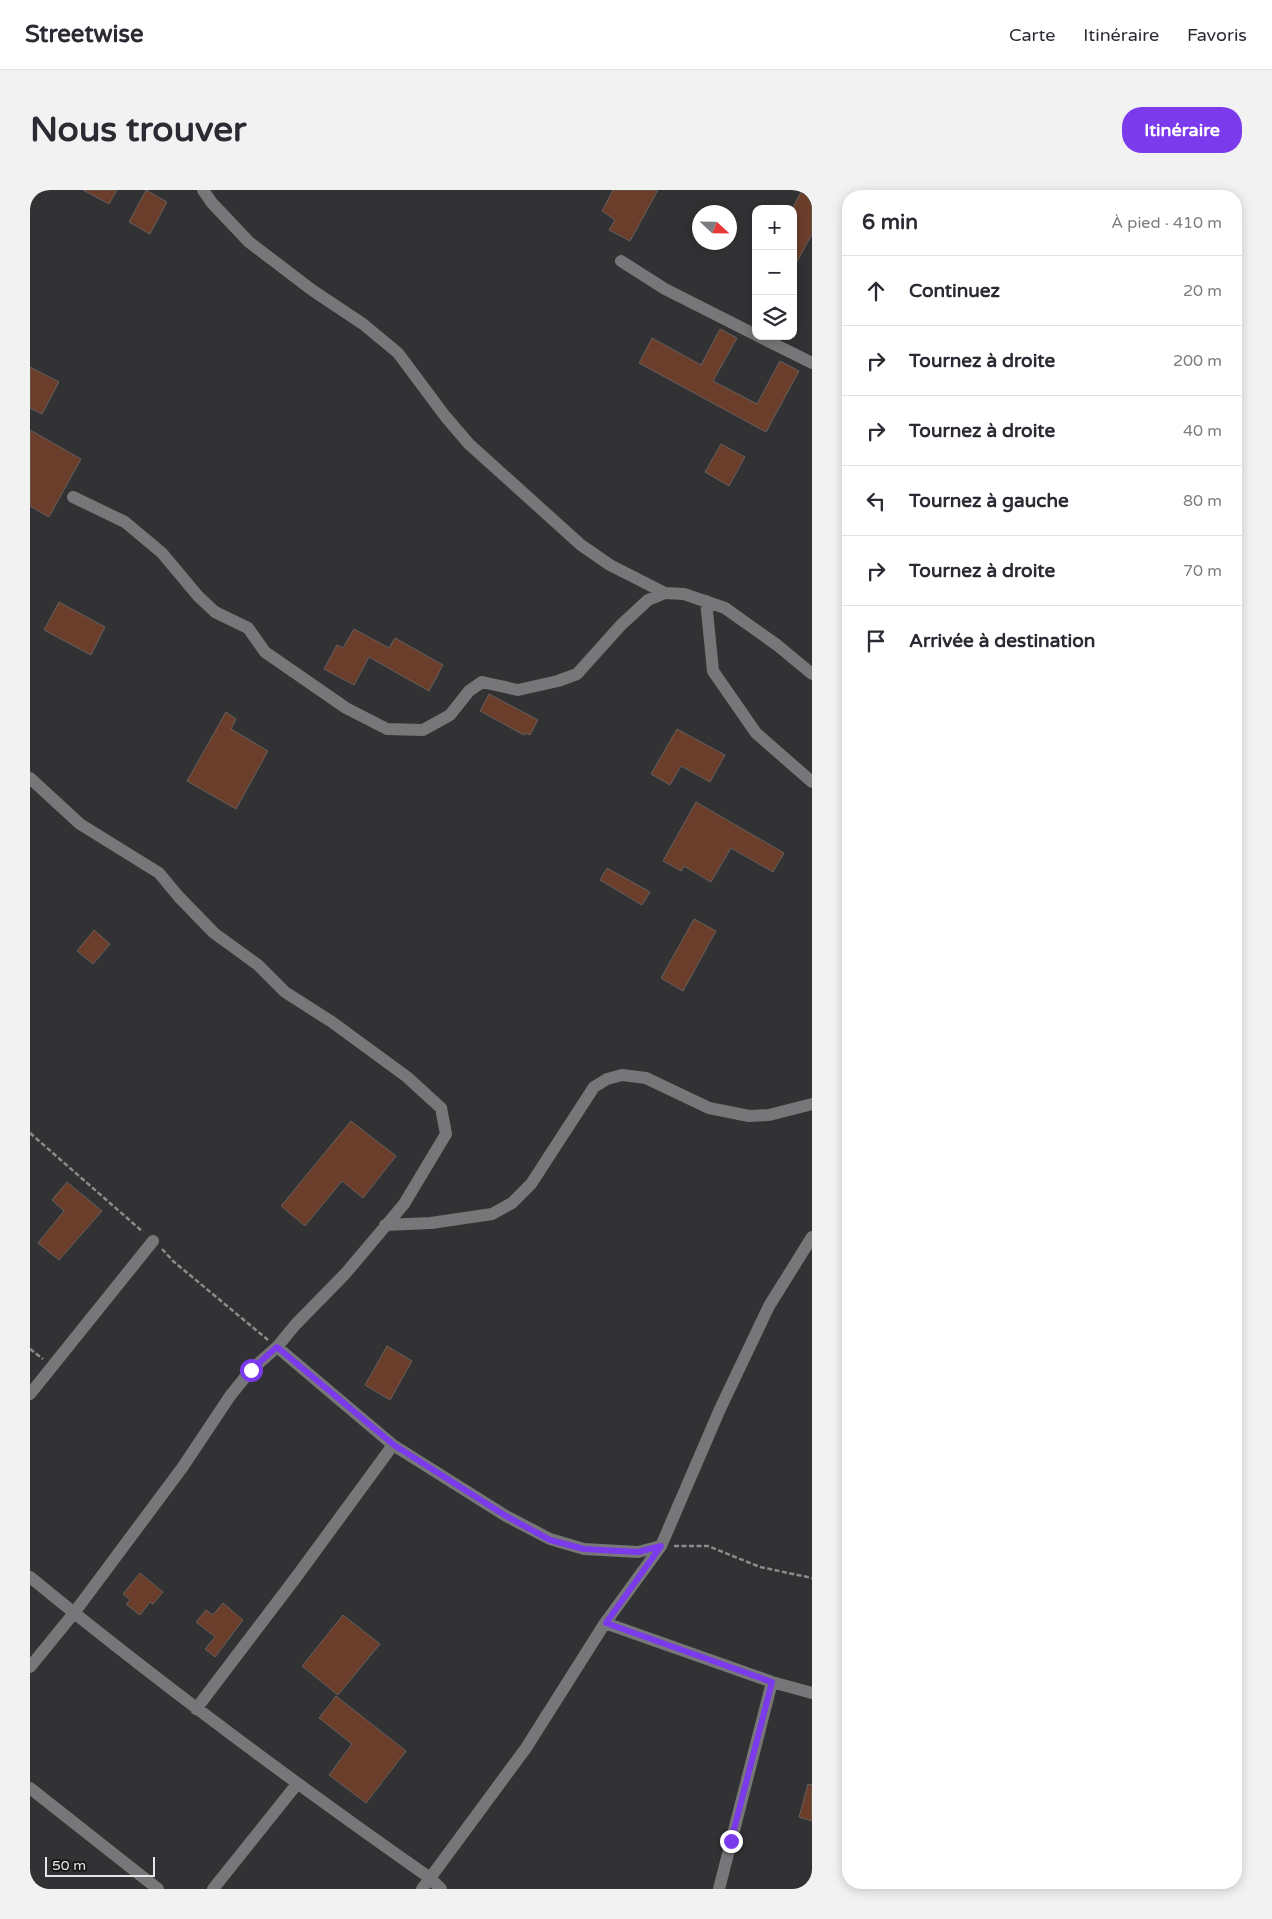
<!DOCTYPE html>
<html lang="fr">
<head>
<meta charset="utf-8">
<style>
  :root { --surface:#fff; --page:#f2f2f3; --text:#2b2b33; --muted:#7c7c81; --line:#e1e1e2; --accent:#7c3aed }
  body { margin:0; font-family:"Varela Round",sans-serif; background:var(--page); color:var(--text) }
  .controls { position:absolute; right:15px; top:15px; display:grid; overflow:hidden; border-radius:10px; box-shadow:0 2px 12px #0003 }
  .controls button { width:45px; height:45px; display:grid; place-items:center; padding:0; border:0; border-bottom:1px solid var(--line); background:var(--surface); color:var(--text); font:25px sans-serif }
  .compass { position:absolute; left:662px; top:15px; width:45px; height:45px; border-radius:50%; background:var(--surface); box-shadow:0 2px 12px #0003; rotate:112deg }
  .scale { position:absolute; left:15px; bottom:12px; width:110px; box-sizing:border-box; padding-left:5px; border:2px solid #e6e5e7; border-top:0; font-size:14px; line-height:18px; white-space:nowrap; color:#e6e5e7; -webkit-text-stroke:4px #1a191a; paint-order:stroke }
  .stop { position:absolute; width:15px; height:15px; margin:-11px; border:4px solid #7c3aed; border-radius:50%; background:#fff }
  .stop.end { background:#7c3aed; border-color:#fff; box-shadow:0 1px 5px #0008 }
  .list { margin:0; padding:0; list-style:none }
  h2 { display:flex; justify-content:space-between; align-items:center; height:65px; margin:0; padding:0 20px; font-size:21px }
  h2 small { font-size:16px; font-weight:400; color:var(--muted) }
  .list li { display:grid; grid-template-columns:32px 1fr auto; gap:15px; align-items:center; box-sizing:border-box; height:70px; padding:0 20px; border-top:1px solid var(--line) }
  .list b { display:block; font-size:19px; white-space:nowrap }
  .list em { font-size:16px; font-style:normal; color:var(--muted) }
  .icon { flex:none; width:28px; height:28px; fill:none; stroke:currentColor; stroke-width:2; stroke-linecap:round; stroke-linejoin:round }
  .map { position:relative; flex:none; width:782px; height:1699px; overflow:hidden; border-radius:20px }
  header { display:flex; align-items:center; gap:30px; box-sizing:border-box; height:70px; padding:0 25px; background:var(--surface); border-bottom:1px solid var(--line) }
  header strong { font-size:24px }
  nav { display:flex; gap:28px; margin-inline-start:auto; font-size:18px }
  .intro { display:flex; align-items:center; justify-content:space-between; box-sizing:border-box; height:120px; padding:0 30px }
  h1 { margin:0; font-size:35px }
  .button { padding:12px 22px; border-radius:20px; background:var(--accent); color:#fff; font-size:18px; font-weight:700 }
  main { display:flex; gap:30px; padding:0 30px }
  aside { flex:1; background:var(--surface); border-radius:20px; box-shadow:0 2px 12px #0003 }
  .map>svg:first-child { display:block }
</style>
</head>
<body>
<header>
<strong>Streetwise</strong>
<nav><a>Carte</a><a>Itinéraire</a><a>Favoris</a></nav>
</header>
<div class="intro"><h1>Nous trouver</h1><a class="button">Itinéraire</a></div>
<main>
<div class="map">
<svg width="782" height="1699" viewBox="0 0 782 1699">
  <rect width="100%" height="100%" fill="#323133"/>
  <path fill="#6b3e2b" stroke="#646160" d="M53 0H87L79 14Z
    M116 0 137 12 120 44 99 32Z
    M583 0H628L600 51 579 40 585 30 572 21Z
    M771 2 782 8V44L763 79V17Z
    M690 139 707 148 683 191 727 214 750 171 769 181 736 242 609 173 622 148 671 175Z
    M0 177 29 192 12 224 0 218Z
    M0 240 51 269 19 327 0 316Z
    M691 254 715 267 699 296 675 282Z
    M29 412 75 437 61 465 14 440Z
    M324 439 359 458 365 448 413 475 399 501 339 467 324 495 294 479 307 455 313 458Z
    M459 504 508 530 500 545 496 543 494 545 450 521Z
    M196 522 206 529 201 539 238 561 206 619 157 591Z
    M647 539 695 565 680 592 651 576 640 595 621 584Z
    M666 612 754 663 743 682 701 658 681 692 654 676 651 681 633 671Z
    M577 678 620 702 612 715 570 690Z
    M664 729 686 741 653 801 631 788Z
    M64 740 80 754 63 774 47 761Z
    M321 931 366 966 333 1008 312 991 275 1036 251 1016Z
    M37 992 72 1021 29 1070 8 1053 34 1021 22 1010Z
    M357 1156 382 1171 360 1210 335 1195Z
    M110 1383 133 1402 123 1414 120 1412 110 1425 96 1414 100 1410 93 1404Z
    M193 1413 213 1430 185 1467 175 1459 185 1447 166 1432 176 1420 183 1425Z
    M313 1425 350 1454 308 1505 272 1476Z
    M306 1506 376 1561 336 1613 299 1585 322 1554 289 1528Z
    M778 1594 782 1595V1631L769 1627Z"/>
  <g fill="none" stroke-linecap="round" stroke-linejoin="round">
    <path stroke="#8c8b8d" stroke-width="2.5" stroke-dasharray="5 2.5" stroke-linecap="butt" d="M0 943 113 1042
      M132 1059 143 1071 238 1150
      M0 1159 13 1169
      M644 1356H678L730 1377 782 1388"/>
    <path stroke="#777678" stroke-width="12" d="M173 0 182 13 219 52 282 100 333 134 368 163 415 226 439 254 551 355 580 375 635 403 654 404 695 418 747 455 782 484
      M591 71 635 99 726 145
      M728 146 782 173
      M43 307 95 332 132 363 168 406 185 422 218 438 235 462 316 518 357 539 393 540 420 525 439 501 452 492 488 500 528 491 547 484 591 435 618 410 635 403
      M676 411 683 481 726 543 782 592
      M0 588 50 634 129 683 149 707 184 743 228 775 255 802 302 832 377 887 411 918 416 944 374 1014 315 1084 266 1134 247 1157 221 1180 200 1206 152 1278 44 1423 0 1477
      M355 1035 401 1033 462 1024 482 1013 501 994 564 897 577 889 592 885 616 888 679 918 719 926 739 925 782 914
      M247 1157 363 1255 476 1326 520 1349 554 1359 608 1362 631 1356
      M0 1204 123 1051
      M0 1387C129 1493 263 1592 400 1688L411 1699
      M575 1433 742 1492 782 1503
      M166 1519 267 1386 363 1255
      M0 1598 128 1699
      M183 1699 267 1594
      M392 1699 496 1558 575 1433 631 1356 690 1219 739 1116 782 1047
      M689 1699 742 1492"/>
  </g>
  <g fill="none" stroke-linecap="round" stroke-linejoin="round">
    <path stroke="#7c3aed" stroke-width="6" d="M221 1180 247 1157 364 1255 476 1326 520 1350 554 1359 608 1362 631 1356 576 1433 742 1492 701 1651"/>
  </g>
</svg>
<div class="controls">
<button>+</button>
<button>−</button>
<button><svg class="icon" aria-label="layers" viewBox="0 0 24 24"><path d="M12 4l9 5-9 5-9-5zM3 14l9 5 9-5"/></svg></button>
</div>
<svg class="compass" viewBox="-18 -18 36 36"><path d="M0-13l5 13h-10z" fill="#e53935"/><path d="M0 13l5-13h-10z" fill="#7c7c81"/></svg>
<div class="scale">50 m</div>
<div class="stop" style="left:221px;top:1180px"></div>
<div class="stop end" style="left:701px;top:1651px"></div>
</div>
<aside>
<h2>6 min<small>À pied · 410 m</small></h2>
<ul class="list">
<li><svg class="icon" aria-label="ahead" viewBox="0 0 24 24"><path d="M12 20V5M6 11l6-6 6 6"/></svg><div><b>Continuez</b></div><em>20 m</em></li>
<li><svg class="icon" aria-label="right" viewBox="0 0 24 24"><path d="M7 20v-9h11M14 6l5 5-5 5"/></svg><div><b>Tournez à droite</b></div><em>200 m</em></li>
<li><svg class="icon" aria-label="right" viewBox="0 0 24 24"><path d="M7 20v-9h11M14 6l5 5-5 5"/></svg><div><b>Tournez à droite</b></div><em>40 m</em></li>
<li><svg class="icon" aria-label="left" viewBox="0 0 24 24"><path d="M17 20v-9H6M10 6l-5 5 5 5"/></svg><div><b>Tournez à gauche</b></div><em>80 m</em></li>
<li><svg class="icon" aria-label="right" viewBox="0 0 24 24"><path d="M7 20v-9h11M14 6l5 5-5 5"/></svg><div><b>Tournez à droite</b></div><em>70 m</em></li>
<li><svg class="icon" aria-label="arrive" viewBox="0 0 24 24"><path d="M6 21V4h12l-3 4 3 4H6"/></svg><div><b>Arrivée à destination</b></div></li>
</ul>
</aside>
</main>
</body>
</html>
